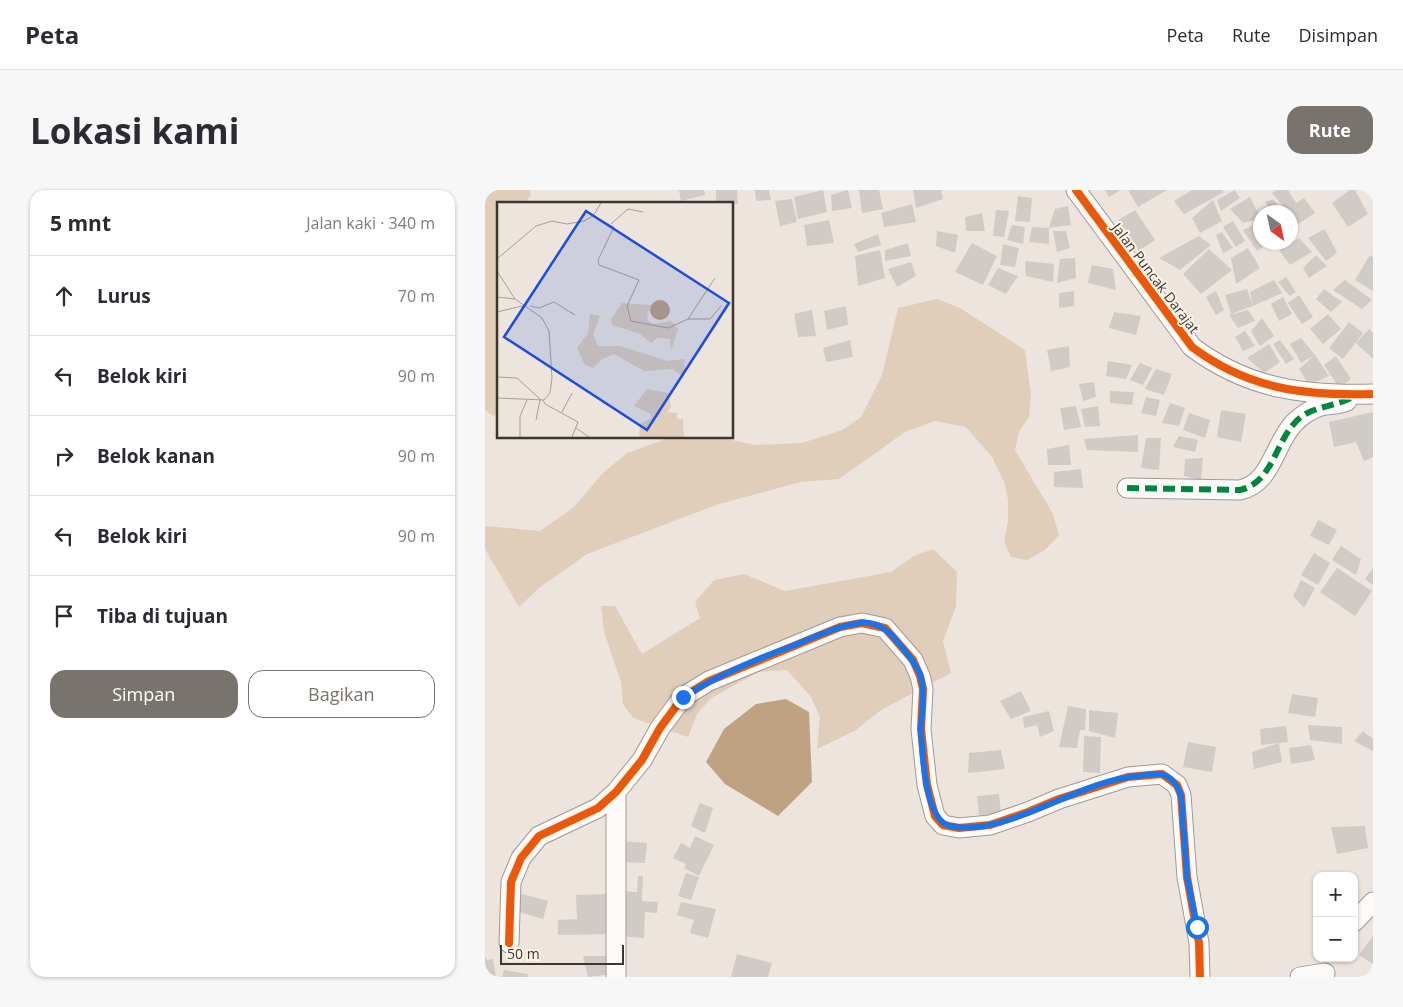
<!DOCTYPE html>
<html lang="id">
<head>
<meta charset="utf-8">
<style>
  :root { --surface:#fff; --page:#f7f7f7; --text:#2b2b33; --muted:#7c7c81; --line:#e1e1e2; --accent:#79736d }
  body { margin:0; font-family:"Open Sans",sans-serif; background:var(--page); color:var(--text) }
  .controls { position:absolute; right:15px; bottom:15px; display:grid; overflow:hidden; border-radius:10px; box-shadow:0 1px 4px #0004 }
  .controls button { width:45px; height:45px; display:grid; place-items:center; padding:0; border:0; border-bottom:1px solid var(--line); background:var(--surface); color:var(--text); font:25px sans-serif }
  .compass { position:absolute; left:768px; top:15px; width:45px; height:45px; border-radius:50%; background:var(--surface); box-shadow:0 1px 4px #0004; rotate:147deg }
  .scale { position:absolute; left:15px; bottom:12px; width:124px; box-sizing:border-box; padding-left:5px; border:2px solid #3b3630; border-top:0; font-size:14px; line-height:18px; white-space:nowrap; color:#3b3630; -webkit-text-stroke:4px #fef3e7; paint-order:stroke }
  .stop { position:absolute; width:15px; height:15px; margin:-11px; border:4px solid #1a73e8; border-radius:50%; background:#fff }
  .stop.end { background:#1a73e8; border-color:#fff; box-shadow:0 1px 5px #0008 }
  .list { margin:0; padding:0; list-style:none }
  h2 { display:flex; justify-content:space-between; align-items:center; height:65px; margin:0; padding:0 20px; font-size:21px }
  h2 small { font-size:16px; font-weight:400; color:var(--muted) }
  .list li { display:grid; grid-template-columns:32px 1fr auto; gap:15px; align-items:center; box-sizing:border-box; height:80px; padding:0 20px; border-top:1px solid var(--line) }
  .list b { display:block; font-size:19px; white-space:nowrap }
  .list em { font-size:16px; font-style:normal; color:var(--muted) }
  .actions { display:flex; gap:10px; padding:15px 20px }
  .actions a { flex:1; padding:11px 0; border:1px solid var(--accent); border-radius:15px; text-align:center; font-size:18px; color:var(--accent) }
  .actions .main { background:var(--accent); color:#fff }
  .icon { flex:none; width:28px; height:28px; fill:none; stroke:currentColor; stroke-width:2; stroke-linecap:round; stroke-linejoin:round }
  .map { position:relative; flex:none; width:888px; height:787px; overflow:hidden; border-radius:15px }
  header { display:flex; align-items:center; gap:30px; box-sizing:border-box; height:70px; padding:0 25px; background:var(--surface); border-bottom:1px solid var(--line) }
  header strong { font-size:24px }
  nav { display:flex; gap:28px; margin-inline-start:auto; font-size:18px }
  .intro { display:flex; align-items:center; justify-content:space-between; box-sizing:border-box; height:120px; padding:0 30px }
  h1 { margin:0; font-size:35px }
  .button { padding:12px 22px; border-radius:15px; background:var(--accent); color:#fff; font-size:18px; font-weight:700 }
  main { display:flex; gap:30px; padding:0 30px }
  aside { flex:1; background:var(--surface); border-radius:15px; box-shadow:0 1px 4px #0004 }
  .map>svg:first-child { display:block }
</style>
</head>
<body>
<header>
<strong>Peta</strong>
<nav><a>Peta</a><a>Rute</a><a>Disimpan</a></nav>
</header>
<div class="intro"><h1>Lokasi kami</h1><a class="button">Rute</a></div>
<main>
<aside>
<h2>5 mnt<small>Jalan kaki · 340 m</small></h2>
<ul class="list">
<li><svg class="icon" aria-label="ahead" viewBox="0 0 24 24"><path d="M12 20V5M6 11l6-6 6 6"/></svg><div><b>Lurus</b></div><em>70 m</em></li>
<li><svg class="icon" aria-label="left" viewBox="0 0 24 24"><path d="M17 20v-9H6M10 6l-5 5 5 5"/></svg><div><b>Belok kiri</b></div><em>90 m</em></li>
<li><svg class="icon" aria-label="right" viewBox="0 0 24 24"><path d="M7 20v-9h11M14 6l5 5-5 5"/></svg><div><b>Belok kanan</b></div><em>90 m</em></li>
<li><svg class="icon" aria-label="left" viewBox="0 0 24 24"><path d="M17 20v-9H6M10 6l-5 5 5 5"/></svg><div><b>Belok kiri</b></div><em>90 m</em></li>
<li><svg class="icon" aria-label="arrive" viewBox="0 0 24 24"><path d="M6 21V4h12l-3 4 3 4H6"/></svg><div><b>Tiba di tujuan</b></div></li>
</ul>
<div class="actions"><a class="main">Simpan</a><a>Bagikan</a></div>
</aside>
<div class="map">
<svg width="888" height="787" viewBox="0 0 888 787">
  <rect width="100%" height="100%" fill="#ede5dd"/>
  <path fill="#e0ceba" d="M0 0H45L46 5 39 14H14V224L8 226 0 220Z
    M452 109 475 118 540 160 546 206 544 227 534 242 530 260 568 324 574 345 560 360 542 370 526 367 519 352 523 331V310L520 294 507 267 481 237 450 231 420 242 354 289 316 292 234 314 102 364 54 398 34 417 0 359V336L55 341 89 317 118 283 142 263 181 249 238 248 270 255 317 253 357 240 376 227 397 185 413 118Z
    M448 359 472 382 471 416 458 451 466 483 396 520 371 540 332 559 335 527 326 507 302 480 274 482 226 508 212 524 203 547 148 528 138 514 136 492 119 442 116 416H130L157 464 215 428 210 412 229 390 259 384 300 401 406 382 429 366Z"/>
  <path fill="#bea281" d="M301 509 324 522 327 592 293 626 240 594 221 572 239 539 271 514Z"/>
  <path fill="#d0cbc4" d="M194 0H219L220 5 196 11Z
    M231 0H252L253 14H231Z
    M270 0H284L286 10 271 11Z
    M338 0 342 22 313 29 309 7Z
    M363 0 367 18 347 21 346 5Z
    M374 0H394L398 19 377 23Z
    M428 0H456L458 9 431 18Z
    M620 0H636L624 7Z
    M643 0H682L653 17Z
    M707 0H736L739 2 699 24 689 11Z
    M750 0 755 8 736 21 732 10Z
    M792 0H803L811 13 819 8 830 23 813 34 787 3Z
    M865 0H870L883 24 863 37 847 13Z
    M533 6 547 8 545 32 530 31Z
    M765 7 776 28 758 33 745 19Z
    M307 9 312 32 295 36 290 11Z
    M788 9 798 22H787L780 12Z
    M728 10 737 31 715 43 707 28Z
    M427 14 431 32 399 37 396 23Z
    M583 16 586 35 564 38V54L544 52 547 37 564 38 570 19Z
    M511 20 524 21 519 47 508 46Z
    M650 20 670 50 654 61 633 30Z
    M497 23 500 41H481L480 27Z
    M344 30 349 53 322 56 319 35Z
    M748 31 760 51 751 57 738 37Z
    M775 32 776 52H786L772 61 758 40Z
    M527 35 540 37 538 54 522 50Z
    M840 39 852 63 841 71 823 48Z
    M452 41 473 45 470 63 451 56Z
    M568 41H581L585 58 572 62Z
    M737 42 748 58 738 63 731 45Z
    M393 44 396 55 373 62 369 54Z
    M714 46 726 55 695 80 674 68Z
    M814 48 827 62 805 75 794 60Z
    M423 53 426 66 400 71V60Z
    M487 53 512 66 498 95 470 82Z
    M518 54 534 58 530 77 515 75Z
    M763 58 775 78 751 94 746 68Z
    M724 59 747 80 716 104 698 84Z
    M395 60 400 88 373 96 370 66Z
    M831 65 842 76 824 88 818 78Z
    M885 65 888 67V101L870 90Z
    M590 68 591 88 572 93 575 69Z
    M540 71 569 74 568 92 541 86Z
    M426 72 431 86 412 97 403 79Z
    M607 75 628 79 631 100 603 93Z
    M513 78 533 86 521 104 503 95Z
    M801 87 811 102 805 106 793 92Z
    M789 90 797 103 768 116 765 102Z
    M860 90 887 110 877 119 848 100Z
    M762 99 768 116 746 124 740 105Z
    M839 99 857 112 846 122 831 109Z
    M589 101V116L574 118V103Z
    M731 101 739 120 731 125 721 107Z
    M814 105 828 127 817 134 803 113Z
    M798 107 807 124 794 131 786 114Z
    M361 116 363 135 342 140 339 121Z
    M327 120 331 146 313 147 309 124Z
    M763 120 770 131 753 138 744 125Z
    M629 122 656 126 651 145 624 138Z
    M843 124 856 139 838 154 825 139Z
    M777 128 789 146 775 156 766 141Z
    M864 132 878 143 858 169 844 158Z
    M884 139 888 143V169L871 153Z
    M760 141 770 156 758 161 750 147Z
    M816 148 830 165 844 186 824 195 814 179 830 165 816 173 805 154Z
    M365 150 368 167 341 172 338 158Z
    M795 150 809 169 801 174 788 154Z
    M784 154 795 172 779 183 762 168Z
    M584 156 585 177 566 181 562 160Z
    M851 166 866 189 854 198 839 175Z
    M623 171 647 175 641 189 621 186Z
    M655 173 667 178 658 195 645 190Z
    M671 179 687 184 679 205 660 199Z
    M609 192 611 207 598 211 594 194Z
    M625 201 649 202 647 215 625 213Z
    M661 207 675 210 671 226 656 223Z
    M685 213 700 218 694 236 677 233Z
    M591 216 596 237 579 240 575 218Z
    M613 216 615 236 600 237 596 219Z
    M736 220 761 224 756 252 732 247Z
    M888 222V267L879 271 871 252 849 257 844 232Z
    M704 223 725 230 720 248 698 240Z
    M653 245V262L602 260 599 249Z
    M694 246 713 250 710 262 688 257Z
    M661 248H676L674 280 656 278Z
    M584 255 586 275H563L562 259Z
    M718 268 716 290 699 286 700 269Z
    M596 279 598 298 569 297V282Z
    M833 330 852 340 844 355 825 346Z
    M856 356 876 369 871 385 847 370Z
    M829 363 845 373 833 395 816 385Z
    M852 378 887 401 870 426 835 402Z
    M888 378V395L880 389Z
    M816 390 830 398 819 418 808 406Z
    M536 501 546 521 526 529 515 511Z
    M807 504 833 508 830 527 803 523Z
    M583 516 601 519 600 540H595L592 558 574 557Z
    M604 520 633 523 630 548 604 541Z
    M564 521 569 541 555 547 552 535 539 538 538 527Z
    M823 535 857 537V554L825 550Z
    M801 536 803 552 776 555 775 539Z
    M878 541 888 549V561L869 551Z
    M599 546 616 547 615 583 598 582Z
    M703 552 731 557 727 582 698 577Z
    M794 553 797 572 769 579 767 562Z
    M826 555 830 570 806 574 804 558Z
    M516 560 520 579 483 583 484 563Z
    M514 604 516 623 494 625 492 606Z
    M215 613 228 618 220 643 206 636Z
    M880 636 883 658 852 664 846 637Z
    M210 646 229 655 214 686 199 678 201 674 188 668 196 653 205 658Z
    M136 651 162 653 160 673 134 672Z
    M201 683 214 687 206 710 193 706Z
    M153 686H158L157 711 173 712 172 723 160 722 159 748 134 746 136 701 152 702Z
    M37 704 63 711 58 729 34 722Z
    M126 704 127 744 73 745V730L92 729 91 705Z
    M196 712 231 719 223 748 205 743 209 730 192 725Z
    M888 746V774L874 765Z
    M252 764 287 773 283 787H246Z
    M0 766 2 770 8 769 11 787H0Z
    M98 766H124L127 784 103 787Z
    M19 780 43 784 42 787H17Z"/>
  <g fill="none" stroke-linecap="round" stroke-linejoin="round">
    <g stroke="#9f9993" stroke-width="21">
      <path id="minor" d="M591 0 707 157C763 199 819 206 888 204
        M642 298 755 300C787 293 789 254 809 233 816 226 826 219 836 216 844 214 854 215 862 211
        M131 602V787
        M869 732 888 712
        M24 753 26 692 36 668 54 646 113 618 131 602 157 570 175 538 198 507 224 491 355 437 377 433 400 438 428 470 435 486 438 499 436 539 442 595 450 626 458 635 474 638 505 635 543 622 574 609 643 587 677 584 692 595 696 605 702 687 714 753 715 787
        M815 787 840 783"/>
    </g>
    <use href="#minor" stroke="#fcfbfa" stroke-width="19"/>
    <path stroke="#00873e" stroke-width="6" stroke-dasharray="12 6" stroke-linecap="butt" d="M642 298 755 300C790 292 790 247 816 227 832 215 852 217 869 206"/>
    <g stroke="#fef3e7" stroke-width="11">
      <path id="cycleway" d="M591 0 707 157C763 199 819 206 888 204
        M24 753 26 692 36 668 54 646 113 618 131 602 157 570 175 538 198 507 224 491 355 437 377 433 400 438 428 470 435 486 438 499 436 539 442 595 450 626 458 635 474 638 505 635 543 622 574 609 643 587 677 584 692 595 696 605 702 687 714 753 715 787"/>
    </g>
    <use href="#cycleway" stroke="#e8590c" stroke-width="8"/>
  </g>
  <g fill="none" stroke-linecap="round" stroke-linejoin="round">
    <path stroke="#1a73e8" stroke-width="6" d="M198 507C232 486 269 470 307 456 329 447 352 436 375 433 390 431 402 439 411 450 420 461 431 473 436 487 441 505 436 522 436 540 437 562 440 631 465 636 521 648 594 590 653 586 660 585 670 583 676 584 686 586 693 596 696 605L702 687 712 737"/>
  </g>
  <g text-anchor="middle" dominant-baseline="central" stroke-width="4" stroke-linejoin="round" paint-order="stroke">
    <g font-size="14" fill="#3b3630" stroke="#fef3e7">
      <text transform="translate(671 88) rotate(53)">Jalan Puncak Darajat</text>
    </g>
  </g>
  <g transform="translate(12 12)">
    <rect width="236" height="236" fill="#ede5dd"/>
    <path d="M125 101 155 103 150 112 151 119 156 122 174 119 181 127 174 149 173 137 160 136 154 141 143 132 115 123 114 117ZM93 112 103 114 96 132 101 144H123L171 159 188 157 187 176 176 167 147 169 117 152 105 157 96 166 88 163 80 146 91 131ZM150 187 172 191 174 205 170 210 180 211V217H186L187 235H142L143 222 154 216V212L137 204Z" fill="#e0ceba"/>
    <path d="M153 108a10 10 0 1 1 20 0a10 10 0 1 1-20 0Z" fill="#bea281"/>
    <path fill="none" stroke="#a69f98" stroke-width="1" d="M96 14 117 25 101 58 102 63 142 78 130 104 134 119 171 126 191 117H213L224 104M114 22 131 7 146 10M0 57 39 24 55 19 70 22 87 19 96 14 104 1M0 69 18 97M0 95 18 97 45 116 52 129 55 176 53 191 47 198 0 196M33 104 42 106 57 100 78 113M0 110 29 103M191 117 218 76M0 175 20 176 44 198M46 198 48 202 81 220 75 235M65 210 75 191M39 218 43 198M79 226 92 235M23 235V214L30 198"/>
    <path fill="#1d4ed8" fill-opacity="0.15" stroke="#1d4ed8" stroke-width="2.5" d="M89 9 232 101 150 228 7 135Z"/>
    <rect width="236" height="236" fill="none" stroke="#3b3630" stroke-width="2.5"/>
  </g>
</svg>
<div class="controls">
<button>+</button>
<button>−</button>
</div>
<svg class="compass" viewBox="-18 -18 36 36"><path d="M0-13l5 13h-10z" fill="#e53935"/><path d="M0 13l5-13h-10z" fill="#7c7c81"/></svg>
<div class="scale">50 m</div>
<div class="stop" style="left:712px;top:737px"></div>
<div class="stop end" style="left:198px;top:507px"></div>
</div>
</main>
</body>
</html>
